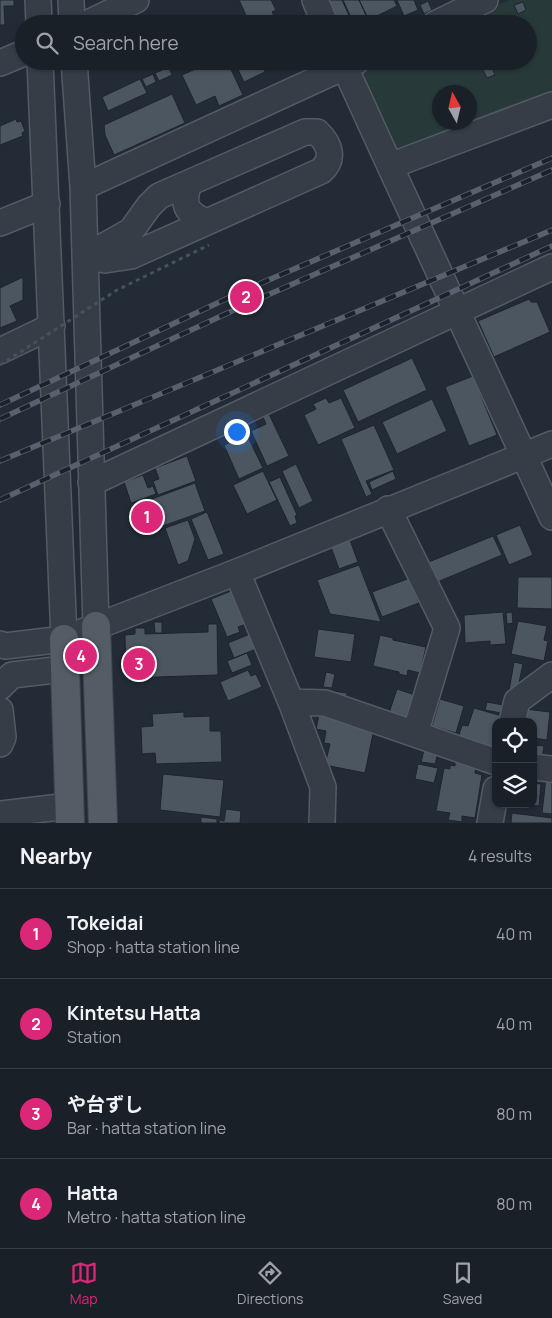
<!DOCTYPE html>
<html lang="en">
<head>
<meta charset="utf-8">
<style>
  :root { --surface:#1a2028; --page:#272d34; --text:#f1f3f6; --muted:#9fa3a8; --line:#383e45; --accent:#db2777 }
  body { margin:0; font-family:Manrope,"Noto Sans JP",sans-serif; background:var(--page); color:var(--text) }
  .controls { position:absolute; right:15px; bottom:15px; display:grid; overflow:hidden; border-radius:10px; box-shadow:0 1px 4px #0004 }
  .controls button { width:45px; height:45px; display:grid; place-items:center; padding:0; border:0; border-bottom:1px solid var(--line); background:var(--surface); color:var(--text); font:25px sans-serif }
  .compass { position:absolute; left:432px; top:85px; width:45px; height:45px; border-radius:50%; background:var(--surface); box-shadow:0 1px 4px #0004; rotate:352deg }
  .you { position:absolute; left:236px; top:431px; width:18px; height:18px; margin:-12px; border:4px solid #fff; border-radius:50%; background:#1a73e8; box-shadow:0 0 0 8px #1a73e833 }
  .badge { display:grid; place-items:center; width:32px; height:32px; border-radius:50%; background:var(--accent); color:#fff; font-size:16px; font-weight:700 }
  .pin { position:absolute; translate:-50% -50%; border:2px solid #fff; box-shadow:0 1px 5px #0006 }
  .list { margin:0; padding:0; list-style:none }
  h2 { display:flex; justify-content:space-between; align-items:center; height:65px; margin:0; padding:0 20px; font-size:21px }
  h2 small { font-size:16px; font-weight:400; color:var(--muted) }
  .list li { display:grid; grid-template-columns:32px 1fr auto; gap:15px; align-items:center; box-sizing:border-box; height:90px; padding:0 20px; border-top:1px solid var(--line) }
  .list b { display:block; font-size:19px; white-space:nowrap }
  .list p { margin:0; font-size:16px; white-space:nowrap; color:var(--muted) }
  .list em { font-size:16px; font-style:normal; color:var(--muted) }
  .icon { flex:none; width:28px; height:28px; fill:none; stroke:currentColor; stroke-width:2; stroke-linecap:round; stroke-linejoin:round }
  .map { position:relative; flex:none; width:552px; height:823px; overflow:hidden }
  .search { position:absolute; background:var(--surface); box-shadow:0 1px 4px #0004; left:15px; right:15px; top:15px; height:55px; display:flex; align-items:center; gap:12px; box-sizing:border-box; padding:0 18px; border-radius:28px; color:var(--muted); font-size:19px }
  .sheet { height:425px; background:var(--surface) }
  nav { display:flex; justify-content:space-around; align-items:center; box-sizing:border-box; height:70px; border-top:1px solid var(--line); background:var(--surface); font-size:14px; color:var(--muted) }
  nav a { display:grid; justify-items:center; gap:2px }
  nav .on { color:var(--accent) }
  .map>svg:first-child { display:block }
</style>
</head>
<body>
<div class="map">
<svg width="552" height="823" viewBox="0 0 552 823">
  <rect width="100%" height="100%" fill="#232b36"/>
  <path fill="#273939" fill-rule="evenodd" d="M509 0H552V96L396 153 362 78 365 65 373 61H528V24H456ZM440 92H470V122H440Z"/>
  <path fill="#4b5661" stroke="#1d242d" d="M0 0H14V6H4L5 25H0Z
    M239 0H271L276 10 272 12 277 22 280 21 282 24H250Z
    M331 0H342L353 24H336L326 2Z
    M343 0H359L370 24H354Z
    M359 0H394L397 6 369 20Z
    M397 0H414L418 10 404 16Z
    M428 1 432 10 424 14 420 5Z
    M523 2 526 10 518 14 514 5Z
    M238 15 242 24H220Z
    M380 18 382 24H374L373 22Z
    M213 61H227L243 95 219 106 215 96 196 105 182 75Z
    M234 61H260L265 72 244 82Z
    M268 61H291L272 70Z
    M490 64 495 75 487 78 482 68Z
    M169 67 172 75 159 81 155 73Z
    M153 74 156 82 146 87 142 79Z
    M140 79 147 93 108 111 102 97Z
    M172 94 185 123 114 155 105 135 104 125Z
    M16 119 17 122 21 121 25 131 22 133 23 136 0 145V126Z
    M23 277V300L10 306 17 321 0 328V288Z
    M529 299 531 302H537L550 332 494 357 478 321Z
    M412 358 427 390 358 422 343 390Z
    M473 376 497 435 469 446 445 387Z
    M326 398 329 403 341 398 355 428 318 445 304 415 316 409 313 404Z
    M432 399 447 431 397 454 382 422Z
    M268 412 289 456 267 466 251 431 266 424 262 415Z
    M374 425 394 470 366 481 372 494 366 497 341 439Z
    M247 435 263 468 239 479 224 445Z
    M187 456 196 481 158 495 153 481 159 479 155 468Z
    M296 464 313 501 299 508 282 471Z
    M263 471 277 500 247 514 233 485Z
    M393 471 396 479 372 490 369 482Z
    M143 475 148 488 153 486 156 494 131 503 124 482Z
    M280 477 297 515 295 516 297 523 290 526 269 482Z
    M195 483 205 511 143 533 133 506Z
    M207 512 224 554 208 560 191 519Z
    M188 520 195 539 188 561 178 565 165 528Z
    M520 525 533 555 509 565 496 535Z
    M493 536 502 555 435 583 426 563Z
    M350 540 358 562 339 569 331 547Z
    M359 565 381 622 330 614 317 580Z
    M518 577H552V609L517 608Z
    M410 578 419 603 382 617 372 592Z
    M231 591 237 594 249 623 238 627 240 632 227 637 211 599Z
    M503 612 506 644 490 645V641L465 643 464 615Z
    M512 612 513 623 507 624 506 613Z
    M518 621 547 626 544 640 548 641 544 661 511 654Z
    M154 622H162V633H155Z
    M208 624H217L218 675 126 678 125 635 135 634V628H145V634L208 632Z
    M318 629 355 634 351 662 314 657Z
    M250 634 256 649 234 658 228 643Z
    M380 635 393 638V640L426 647 420 673 408 670 407 676 399 674V672L373 666Z
    M247 653 252 665 232 673 227 661Z
    M514 662 523 664 517 692 509 691Z
    M248 670 251 676 256 674 262 687 228 701 220 682Z
    M326 672 335 674 332 688 323 687Z
    M397 689 415 695 407 719 389 713Z
    M326 690 347 693 346 701 324 698Z
    M440 699 464 706 456 733 432 726Z
    M487 702 503 705 501 713 485 710Z
    M474 708 502 716 500 722H496V735L491 751 457 742 462 725 468 726Z
    M525 709 550 712 547 740 533 738V722H523Z
    M184 712V717L210 716V731H221L222 762 156 764 155 753 142 754 141 727 153 726 152 714Z
    M319 715 365 724 374 729 365 773 325 765 330 744 324 743 326 731 316 729Z
    M534 745 544 746 542 758 533 757Z
    M424 750 438 753 435 764 421 762Z
    M455 761 476 765 475 773 482 775 475 818 462 816V822L448 820 450 813 436 811 444 768 450 769V765L455 766Z
    M418 764 438 768 434 783 415 779Z
    M163 774 224 780 220 817 160 810Z
    M546 778 552 779V814L542 813Z
    M533 783 541 784 539 806 521 804H533Z
    M508 804H520L519 807Z
    M226 809 241 811 240 823H219V820L224 821Z
    M512 813 552 818V823H511Z
    M201 817 217 819V823H201Z"/>
  <g fill="none" stroke-linecap="round" stroke-linejoin="round">
    <g stroke="#535b64" stroke-width="28">
      <path id="minor" d="M38 0 39 24
        M71 0 72 24
        M315 0 325 24
        M86 24 136 0
        M435 24 485 0
        M40 61 64 639
        M342 61 390 166 552 105
        M0 63 24 53
        M305 132H317C330 144 335 159 321 171L131 256 105 260 85 257 131 231 149 206 159 196Z
        M390 166 552 517
        M189 183C182 205 185 212 206 222
        M83 187 357 61
        M0 223 47 204
        M0 351 52 326
        M91 483 552 267
        M388 509 447 628 415 734
        M237 572 293 707 323 787 322 823
        M0 644 5 646 64 639 237 572 552 444
        M0 687 12 675 64 669 96 626 83 187 74 61
        M291 702 325 703 496 762
        M0 710 3 737 0 744
        M512 722 517 701 552 675
        M533 767 552 769
        M0 814 69 806
        M490 823 496 789"/>
    </g>
    <g stroke="#3f4650" stroke-width="30">
      <path id="major" d="M96 626 103 823
        M64 639 70 823"/>
    </g>
    <use href="#minor" stroke="#363d47" stroke-width="25"/>
    <use href="#major" stroke="#545c66" stroke-width="28"/>
    <g stroke="#58616d" stroke-width="5.5">
      <path id="rail" d="M0 405 243 291 552 158
        M0 419 247 304 552 170
        M0 461 552 230
        M0 500 552 246"/>
    </g>
    <use href="#rail" stroke="#1b222b" stroke-width="4" stroke-dasharray="11" stroke-linecap="butt"/>
    <path stroke="#445456" stroke-width="3" stroke-dasharray="4 4" stroke-linecap="butt" d="M0 365 117 290 209 245"/>
  </g>
</svg>
<div class="controls">
<button><svg class="icon" aria-label="locate" viewBox="0 0 24 24"><circle cx="12" cy="12" r="6"/><path d="M12 2v4M12 18v4M2 12h4M18 12h4"/></svg></button>
<button><svg class="icon" aria-label="layers" viewBox="0 0 24 24"><path d="M12 4l9 5-9 5-9-5zM3 14l9 5 9-5"/></svg></button>
</div>
<svg class="compass" viewBox="-18 -18 36 36"><path d="M0-13l5 13h-10z" fill="#e53935"/><path d="M0 13l5-13h-10z" fill="#9fa3a8"/></svg>
<div class="you"></div>
<div class="pin badge" style="left:147px;top:517px">1</div>
<div class="pin badge" style="left:246px;top:297px">2</div>
<div class="pin badge" style="left:139px;top:664px">3</div>
<div class="pin badge" style="left:81px;top:656px">4</div>
<div class="search"><svg class="icon" aria-label="search" viewBox="0 0 24 24"><circle cx="10" cy="10" r="6"/><path d="M15 15l6 6"/></svg>Search here</div>
</div>
<section class="sheet">
<h2>Nearby<small>4 results</small></h2>
<ul class="list">
<li><span class="badge">1</span><div><b>Tokeidai</b><p>Shop · hatta station line</p></div><em>40 m</em></li>
<li><span class="badge">2</span><div><b>Kintetsu Hatta</b><p>Station</p></div><em>40 m</em></li>
<li><span class="badge">3</span><div><b>や台ずし</b><p>Bar · hatta station line</p></div><em>80 m</em></li>
<li><span class="badge">4</span><div><b>Hatta</b><p>Metro · hatta station line</p></div><em>80 m</em></li>
</ul>
</section>
<nav>
<a class="on"><svg class="icon" aria-label="map" viewBox="0 0 24 24"><path d="M3 6l6-2 6 2 6-2v14l-6 2-6-2-6 2zM9 4v14M15 6v14"/></svg>Map</a>
<a><svg class="icon" aria-label="directions" viewBox="0 0 24 24"><path d="M12 3l9 9-9 9-9-9zM9 14v-3h6M13 9l2 2-2 2"/></svg>Directions</a>
<a><svg class="icon" aria-label="saved" viewBox="0 0 24 24"><path d="M7 4h10v16l-5-4-5 4z"/></svg>Saved</a>
</nav>
</body>
</html>
